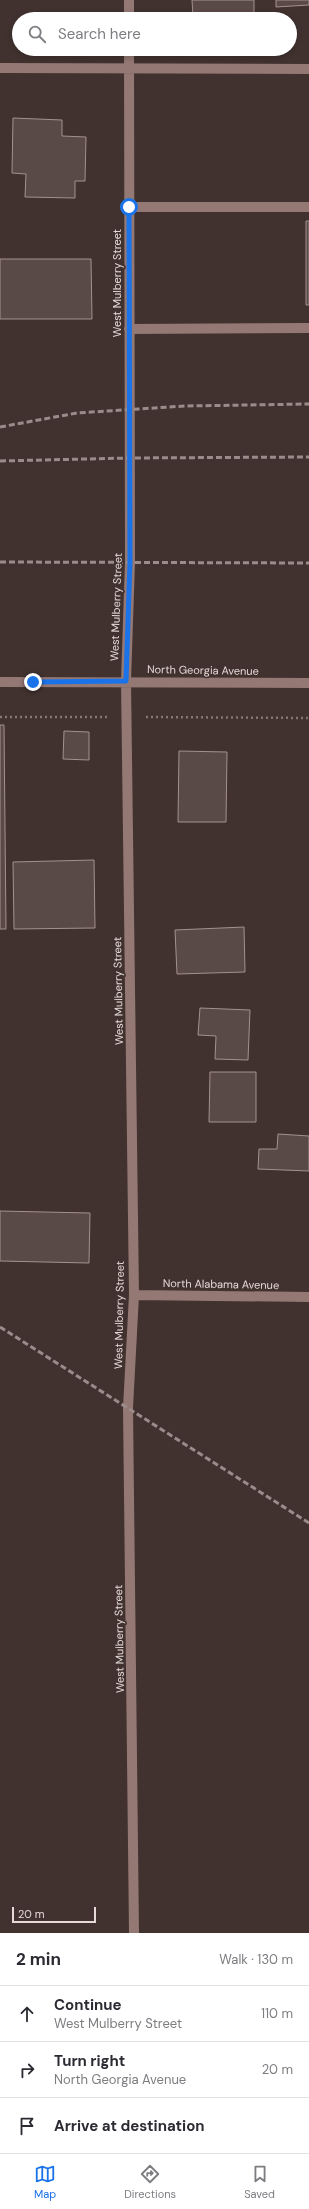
<!DOCTYPE html>
<html lang="en">
<head>
<meta charset="utf-8">
<style>
  :root { --surface:#fff; --page:#f2f2f3; --text:#2b2b33; --muted:#7c7c81; --line:#e1e1e2; --accent:#1a73e8 }
  body { margin:0; font-family:"DM Sans",sans-serif; background:var(--page); color:var(--text) }
  .scale { position:absolute; left:12px; bottom:10px; width:84px; box-sizing:border-box; padding-left:4px; border:2px solid #e5dad8; border-top:0; font-size:11px; line-height:14px; white-space:nowrap; color:#e5dad8; -webkit-text-stroke:3px #41322f; paint-order:stroke }
  .stop { position:absolute; width:12px; height:12px; margin:-9px; border:3px solid #1a73e8; border-radius:50%; background:#fff }
  .stop.end { background:#1a73e8; border-color:#fff; box-shadow:0 1px 4px #0008 }
  .list { margin:0; padding:0; list-style:none }
  h2 { display:flex; justify-content:space-between; align-items:center; height:52px; margin:0; padding:0 16px; font-size:17px }
  h2 small { font-size:13px; font-weight:400; color:var(--muted) }
  .list li { display:grid; grid-template-columns:26px 1fr auto; gap:12px; align-items:center; box-sizing:border-box; height:56px; padding:0 16px; border-top:1px solid var(--line) }
  .list b { display:block; font-size:15px; white-space:nowrap }
  .list p { margin:0; font-size:13px; white-space:nowrap; color:var(--muted) }
  .list em { font-size:13px; font-style:normal; color:var(--muted) }
  .icon { flex:none; width:22px; height:22px; fill:none; stroke:currentColor; stroke-width:2; stroke-linecap:round; stroke-linejoin:round }
  .map { position:relative; flex:none; width:309px; height:1933px; overflow:hidden }
  .search { position:absolute; background:var(--surface); box-shadow:0 2px 6px #0003; left:12px; right:12px; top:12px; height:44px; display:flex; align-items:center; gap:10px; box-sizing:border-box; padding:0 14px; border-radius:22px; color:var(--muted); font-size:15px }
  .sheet { height:220px; background:var(--surface) }
  nav { display:flex; justify-content:space-around; align-items:center; box-sizing:border-box; height:56px; border-top:1px solid var(--line); background:var(--surface); font-size:11px; color:var(--muted) }
  nav a { display:grid; justify-items:center; gap:2px }
  nav .on { color:var(--accent) }
  .map>svg:first-child { display:block }
</style>
</head>
<body>
<div class="map">
<svg width="309" height="1933" viewBox="0 0 309 1933">
  <rect width="100%" height="100%" fill="#41322f"/>
  <path fill="#5a4a47" stroke="#a4918e" d="M192 0H254V15L193 16Z
    M276 0H309V5L276 7Z
    M13 118 62 120V136L86 137 85 181H75V198L25 197 26 174 12 173Z
    M306 221H309V305H306Z
    M0 259H91L92 319H0Z
    M0 725H4L6 929H0Z
    M64 731 89 732V760L63 759Z
    M179 751 227 752 226 822H178Z
    M94 860 95 928 14 929 13 862Z
    M244 927 245 972 177 974 175 930Z
    M200 1008 250 1010 248 1060 215 1059 216 1036 198 1035Z
    M210 1072H256V1122H209Z
    M278 1134 309 1136V1171L258 1169 259 1149H277Z
    M0 1211 90 1213 89 1263 0 1261Z"/>
  <g fill="none" stroke-linecap="round" stroke-linejoin="round">
    <path stroke="#837673" stroke-width="2.5" stroke-dasharray="2 3" stroke-linecap="butt" d="M0 717H107
      M146 717 309 718"/>
    <path stroke="#947874" stroke-width="10" d="M129 0V19
      M129 49 130 562 126 681 134 1295 128 1408 134 1933
      M0 68 309 69
      M129 207H309
      M129 329 309 328
      M0 682 309 683
      M134 1295 309 1297"/>
    <path stroke="#998c8a" stroke-width="3" stroke-dasharray="6 3" stroke-linecap="butt" d="M0 427 77 413 185 406 309 404
      M0 461 129 458 309 457
      M0 562 309 563
      M0 1327 309 1523"/>
  </g>
  <g fill="none" stroke-linecap="round" stroke-linejoin="round">
    <path stroke="#1a73e8" stroke-width="5" d="M33 682 126 681 130 562 129 207"/>
  </g>
  <g text-anchor="middle" dominant-baseline="central" stroke-width="3.5" stroke-linejoin="round" paint-order="stroke">
    <g font-size="11" fill="#e5dad8" stroke="#41322f">
      <text transform="translate(117 283) rotate(-90)">West Mulberry Street</text>
      <text transform="translate(116 607) rotate(-88)">West Mulberry Street</text>
      <text transform="translate(203 670) rotate(1)">North Georgia Avenue</text>
      <text transform="translate(118 991) rotate(-91)">West Mulberry Street</text>
      <text transform="translate(221 1284) rotate(1)">North Alabama Avenue</text>
      <text transform="translate(119 1315) rotate(-89)">West Mulberry Street</text>
      <text transform="translate(119 1639) rotate(-91)">West Mulberry Street</text>
    </g>
  </g>
</svg>
<div class="scale">20 m</div>
<div class="stop" style="left:129px;top:207px"></div>
<div class="stop end" style="left:33px;top:682px"></div>
<div class="search"><svg class="icon" aria-label="search" viewBox="0 0 24 24"><circle cx="10" cy="10" r="6"/><path d="M15 15l6 6"/></svg>Search here</div>
</div>
<section class="sheet">
<h2>2 min<small>Walk · 130 m</small></h2>
<ul class="list">
<li><svg class="icon" aria-label="ahead" viewBox="0 0 24 24"><path d="M12 20V5M6 11l6-6 6 6"/></svg><div><b>Continue</b><p>West Mulberry Street</p></div><em>110 m</em></li>
<li><svg class="icon" aria-label="right" viewBox="0 0 24 24"><path d="M7 20v-9h11M14 6l5 5-5 5"/></svg><div><b>Turn right</b><p>North Georgia Avenue</p></div><em>20 m</em></li>
<li><svg class="icon" aria-label="arrive" viewBox="0 0 24 24"><path d="M6 21V4h12l-3 4 3 4H6"/></svg><div><b>Arrive at destination</b></div></li>
</ul>
</section>
<nav>
<a class="on"><svg class="icon" aria-label="map" viewBox="0 0 24 24"><path d="M3 6l6-2 6 2 6-2v14l-6 2-6-2-6 2zM9 4v14M15 6v14"/></svg>Map</a>
<a><svg class="icon" aria-label="directions" viewBox="0 0 24 24"><path d="M12 3l9 9-9 9-9-9zM9 14v-3h6M13 9l2 2-2 2"/></svg>Directions</a>
<a><svg class="icon" aria-label="saved" viewBox="0 0 24 24"><path d="M7 4h10v16l-5-4-5 4z"/></svg>Saved</a>
</nav>
</body>
</html>
